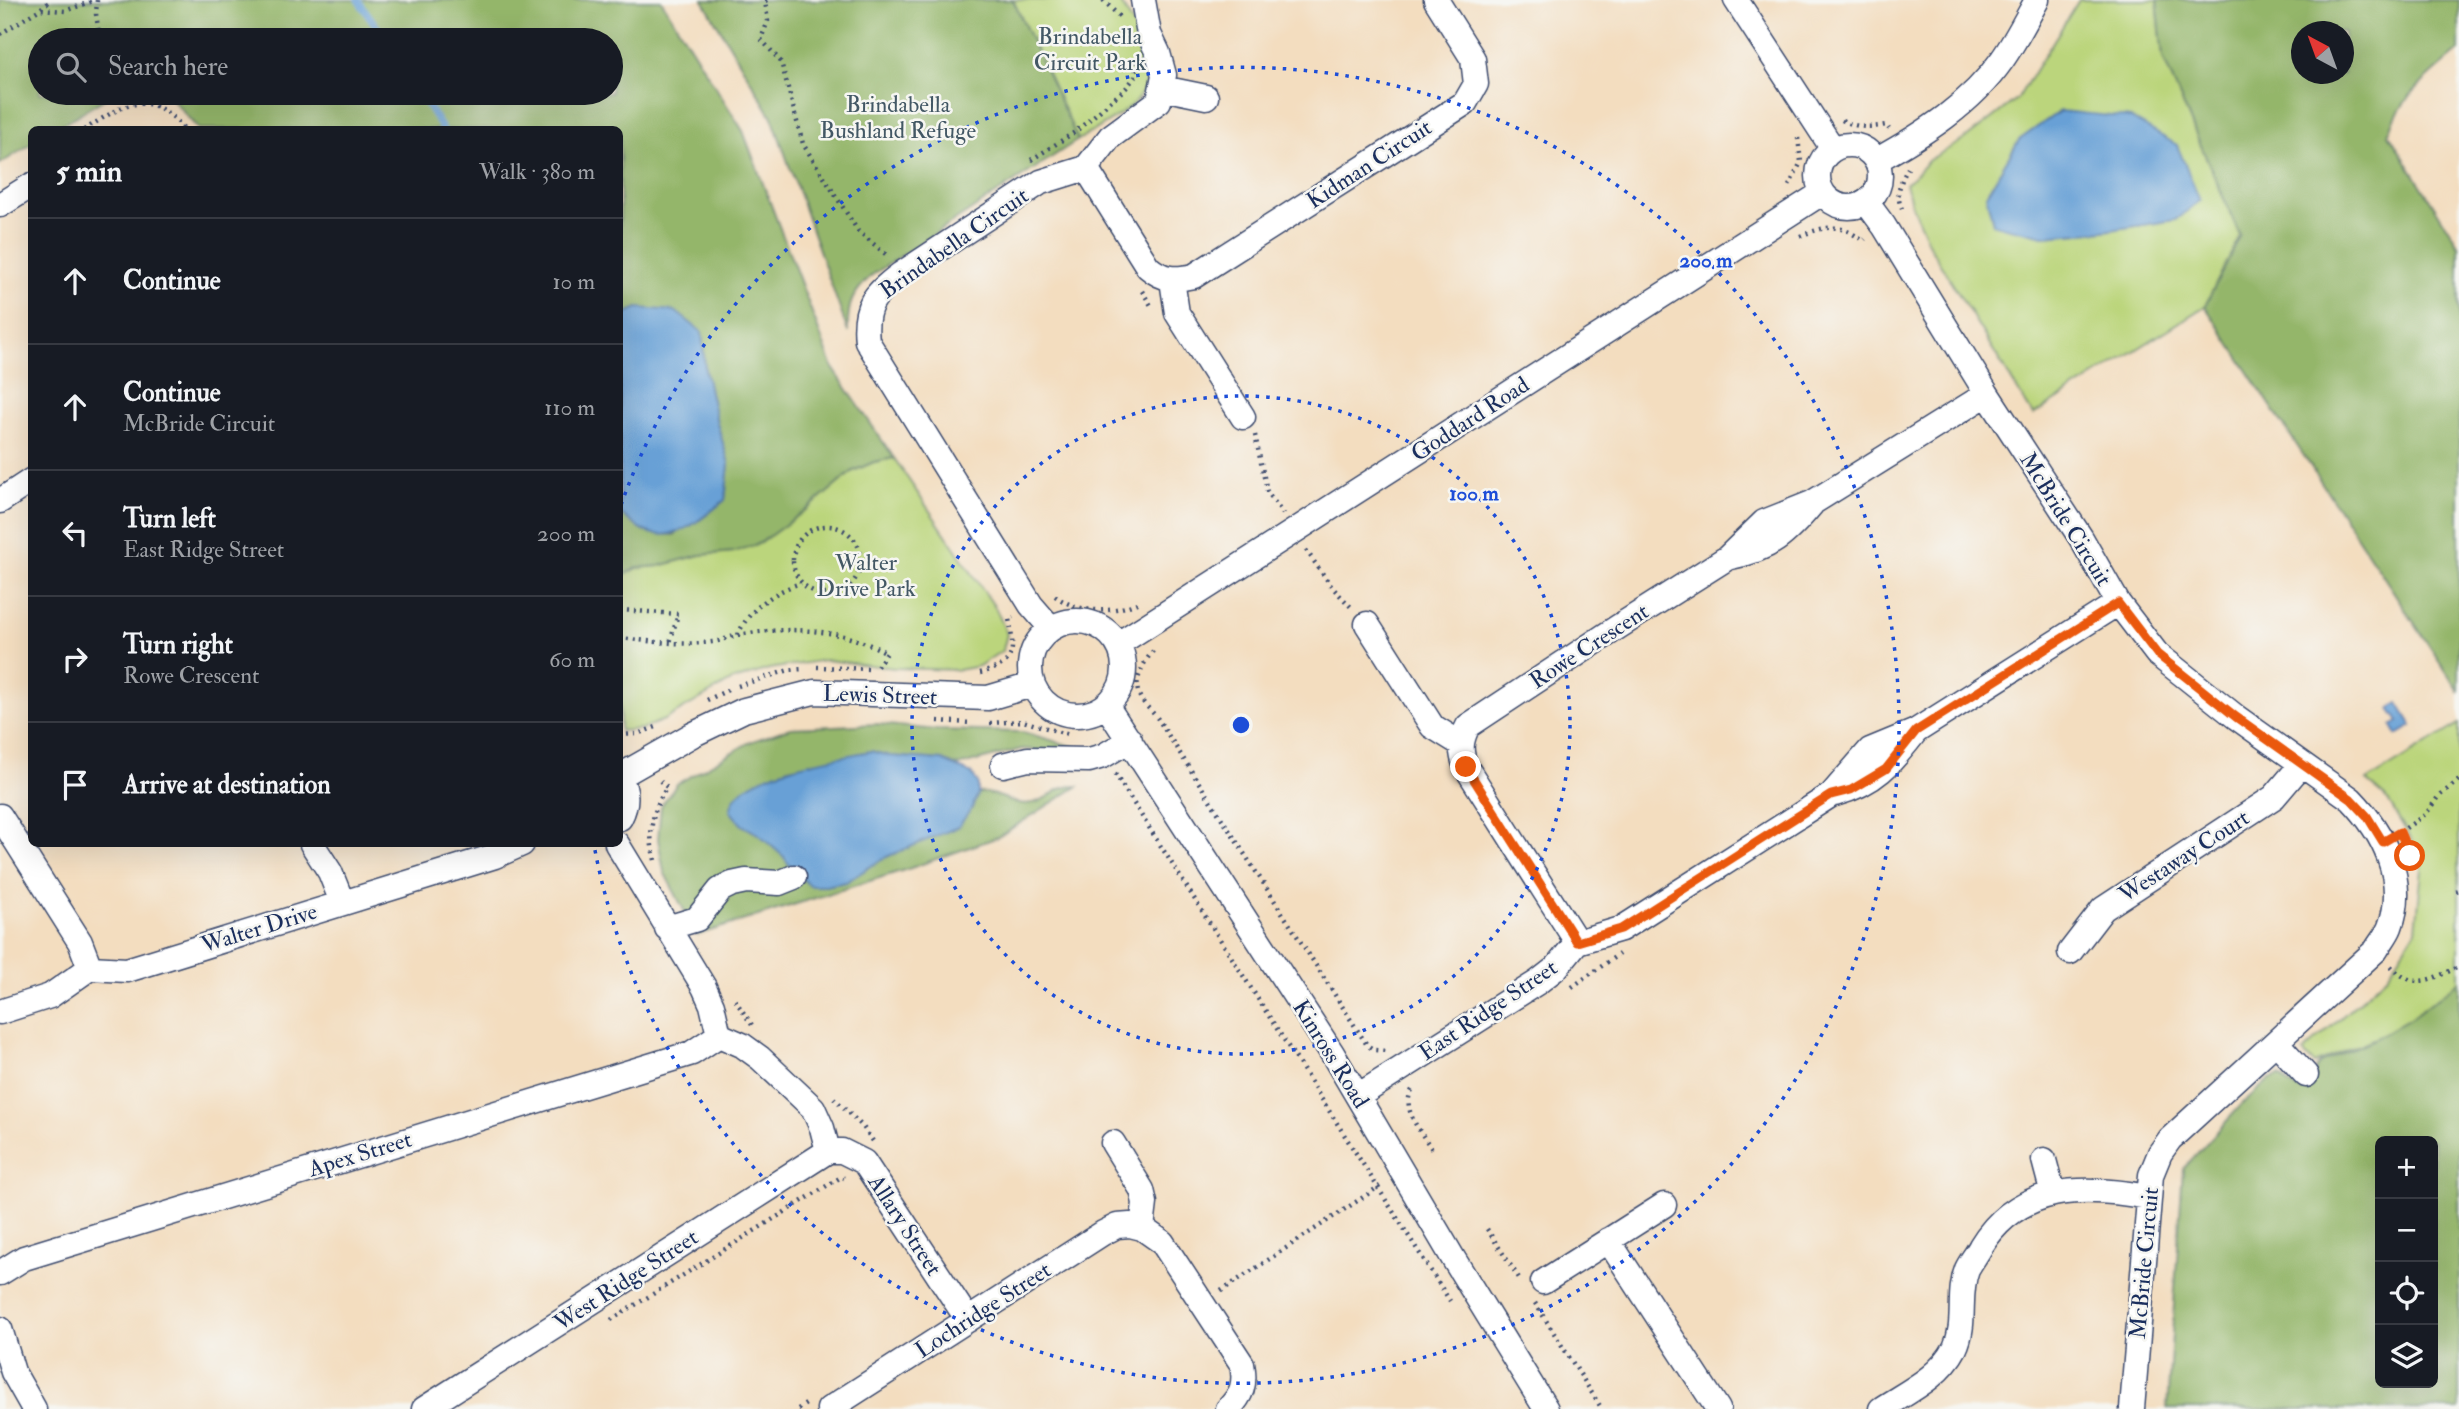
<!DOCTYPE html>
<html lang="en">
<head>
<meta charset="utf-8">
<style>
  :root { --surface:#171b24; --page:#20242c; --text:#f1f3f6; --muted:#9ea1a6; --line:#363941 }
  body { margin:0; font-family:"IM FELL Double Pica",serif; background:var(--page); color:var(--text) }
  .controls { position:absolute; right:21px; bottom:21px; display:grid; overflow:hidden; border-radius:10px; box-shadow:0 7px 28px #0002 }
  .controls button { width:63px; height:63px; display:grid; place-items:center; padding:0; border:0; border-bottom:2px solid var(--line); background:var(--surface); color:var(--text); font:35px sans-serif }
  .compass { position:absolute; left:2291px; top:21px; width:63px; height:63px; border-radius:50%; background:var(--surface); box-shadow:0 7px 28px #0002; rotate:319deg }
  .stop { position:absolute; width:21px; height:21px; margin:-16px; border:5px solid #ea580c; border-radius:50%; background:#fff }
  .stop.end { background:#ea580c; border-color:#fff; box-shadow:0 2px 7px #0008 }
  .list { margin:0; padding:0; list-style:none }
  h2 { display:flex; justify-content:space-between; align-items:center; height:91px; margin:0; padding:0 28px; font-size:30px }
  h2 small { font-size:23px; font-weight:400; color:var(--muted) }
  .list li { display:grid; grid-template-columns:46px 1fr auto; gap:21px; align-items:center; box-sizing:border-box; height:126px; padding:0 28px; border-top:2px solid var(--line) }
  .list b { display:block; font-size:26px; white-space:nowrap }
  .list p { margin:0; font-size:23px; white-space:nowrap; color:var(--muted) }
  .list em { font-size:23px; font-style:normal; color:var(--muted) }
  .icon { flex:none; width:38px; height:38px; fill:none; stroke:currentColor; stroke-width:2; stroke-linecap:round; stroke-linejoin:round }
  .map { position:relative; flex:none; width:2459px; height:1409px; overflow:hidden }
  .search { position:absolute; background:var(--surface); box-shadow:0 7px 28px #0002; left:28px; top:28px; width:595px; height:77px; display:flex; align-items:center; gap:18px; box-sizing:border-box; padding:0 24px; border-radius:38px; color:var(--muted); font-size:26px }
  .panel { position:absolute; background:var(--surface); box-shadow:0 7px 28px #0002; left:28px; top:126px; width:595px; height:721px; border-radius:10px }
  .map>svg:first-child { display:block }
</style>
</head>
<body>
<div class="map">
<svg width="2459" height="1409" viewBox="0 0 2459 1409">
  <rect width="100%" height="100%" fill="#f6f6f2"/>
  <filter id="ink" filterUnits="userSpaceOnUse"><feTurbulence type="fractalNoise" baseFrequency=".0143" numOctaves="2"/><feDisplacementMap in="SourceGraphic" scale="14" xChannelSelector="R" yChannelSelector="G"/><feConvolveMatrix kernelMatrix="1 2 1 2 8 2 1 2 1" color-interpolation-filters="sRGB"/></filter>
  <filter id="wash" filterUnits="userSpaceOnUse"><feTurbulence type="fractalNoise" baseFrequency=".00686" numOctaves="4" result="noise"/><feDisplacementMap in="SourceGraphic" scale="28" xChannelSelector="R" yChannelSelector="G"/><feGaussianBlur stdDeviation="1.57" result="paint"/><feColorMatrix in="noise" values="0 0 0 0 0 0 0 0 0 0 0 0 0 0 0 0 0 1.4 0 .05"/><feComposite in="paint" operator="in"/></filter>
  <g filter="url(#wash)">
    <rect width="100%" height="100%" fill="#f3ddbf"/>
    <path fill="#bbd57b" stroke="#6b826c" stroke-width="2" fill-rule="evenodd" d="M1013 0H1119C1137 30 1164 74 1133 104 1118 118 1096 129 1078 140Z
      M2079 0H2157L2163 58 2241 236 2205 306 2033 415 1930 247 1912 206 1906 184 1929 160 1965 139 2018 98ZM2060 111 2175 220 2104 231 2043 236 1986 195 2019 140Z
      M894 458 996 609 1007 634 1003 650 979 666 958 670 895 668 825 660 769 669 731 681 664 720 641 729 620 731V577L637 568 659 566 700 555 734 552 810 507 853 471 874 462Z
      M2459 724V982L2413 1016 2376 1038 2314 1064 2303 1052 2388 975 2416 930 2423 859 2386 797 2367 781Z"/>
    <path fill="#94b66b" stroke="#587264" stroke-width="2" fill-rule="evenodd" d="M0 0H661L743 131 833 368 894 458 874 462 853 471 810 507 760 543 734 552 700 555 659 566 637 568 620 577V513L646 532 674 535 700 520 725 500 729 464 717 423 705 370 702 332 638 308 620 316V130L198 129 167 93H611V40H40V93H114L55 129 32 130 31 144 0 164Z
      M703 0H1013L1078 140 872 275C852 294 847 304 848 332L772 117Z
      M2157 0H2459V51C2431 75 2399 98 2389 134L2459 246V691L2205 306 2240 236 2163 58ZM2302 32H2344V74H2302Z
      M878 724 937 730 1023 732 1075 747 1082 753 1022 749 958 766 942 760 890 756 871 751 789 768 748 787 742 825 758 834 785 857 790 867 810 886H825L846 882 884 858 957 827 972 808 978 793C999 791 1013 807 1032 803 1052 799 1055 785 1078 786L998 837 908 869 697 935 664 872 658 839 661 806 677 784 750 742 790 728Z
      M2459 982V1409H2167L2183 1169 2244 1102 2270 1079 2280 1076 2289 1085 2302 1091 2314 1081 2316 1068 2320 1063 2376 1038 2413 1016ZM2380 1141H2433V1383H2380Z"/>
    <path fill="#67a0d6" stroke="#41689a" stroke-width="2" d="M2060 111 2131 118 2177 145 2200 201 2175 220 2104 231 2043 236 1993 224 1986 195 2019 140Z
      M638 308 675 311 702 332 705 370 717 423 729 464 725 500C702 518 677 543 647 532 638 529 627 519 620 513V316Z
      M2398 703 2412 726 2397 735 2392 726 2399 722 2390 709Z
      M871 751 890 756 942 760 972 774 978 783V793L972 808 958 827 884 858 846 882 825 886H810L790 867 784 857 758 834 742 825 730 811C731 807 733 800 736 796 760 768 835 758 871 751Z"/>
    <g fill="none" stroke-linecap="round" stroke-linejoin="round">
      <path stroke="#67a0d6" stroke-width="7" d="M358 0 386 40
        M420 93 443 130"/>
    </g>
  </g>
  <g filter="url(#ink)">
    <g fill="none" stroke-linecap="round" stroke-linejoin="round">
      <g stroke="#3b496d" stroke-width="27">
        <path id="minor" d="M1736 0 1833 149
          M1162 88 1206 97
          M1818 176a31 31 0 1 1 62 0a31 31 0 1 1-62 0Z
          M1877 160C1924 134 1971 104 2002 60 2015 42 2026 20 2037 0
          M1086 168 1148 267C1163 280 1175 280 1194 276L1465 103 1476 84 1473 59 1436 0
          M1867 203 1884 226 1987 394 2081 538 2118 603 2157 654 2236 717 2351 799C2383 832 2408 880 2390 927 2387 935 2380 943 2376 950L2170 1139 2160 1153 2151 1175 2132 1409
          M0 205 32 185
          M1172 280 1177 313 1243 417
          M0 501 32 480
          M1731 557C1771 549 1786 535 1812 504
          M1030 668a47 47 0 1 1 94 0a47 47 0 1 1-94 0Z
          M1367 624 1432 726 1461 744
          M1051 628 1031 605 867 341C863 306 874 294 901 274L1041 182 1086 168 1110 137 1159 101 1164 75 1158 53 1149 34 1143 0
          M1118 644 1822 193
          M1106 705 1332 1053 1453 1258 1546 1409
          M1003 765 1028 759 1089 760 1103 756 1130 740
          M620 776 692 735 744 710 814 692 988 698 1032 685
          M620 779C628 792 627 804 620 818
          M1835 794C1876 783 1891 763 1916 731
          M0 816 80 942 90 968
          M312 844 330 872 342 902
          M617 844 704 987 712 1005 719 1035 742 1045 760 1058 813 1108 822 1128 828 1151
          M667 928 697 919 720 890 732 884 746 881 779 883 794 877
          M1577 942 1466 767C1460 752 1460 741 1468 726L1618 627 1727 558 1764 522 1812 503 1987 394
          M2070 952 2103 909 2274 797 2302 764
          M0 1012 50 996 90 968 127 970 495 856 522 844
          M2276 1042 2306 1075
          M1358 1096 1538 982 1556 968 1577 942 1621 929 1831 795 1870 750 1916 731 2118 603
          M1113 1143 1142 1190 1145 1203 1142 1228
          M828 1151H842L864 1162 968 1320
          M2044 1160 2053 1194
          M1608 1240 1718 1409
          M0 1273 24 1258 692 1053 719 1035
          M1543 1282 1664 1205
          M0 1329 13 1372 34 1409
          M424 1409 828 1151
          M829 1409 1103 1233 1117 1226 1130 1225 1142 1228 1162 1242 1242 1364C1246 1384 1242 1395 1228 1409
          M1881 1409C1907 1392 1940 1377 1955 1348 1967 1323 1957 1295 1967 1269 1971 1261 1977 1254 1981 1246 2019 1184 2084 1185 2148 1197"/>
      </g>
      <path stroke="#3b496d" stroke-width="4.5" stroke-dasharray="2 5" stroke-linecap="butt" d="M97 0 96 14 100 40
        M767 0 765 1 768 21 761 39 781 62 803 144 858 231 889 257
        M1103 0 1122 19
        M41 8 52 0
        M0 34 40 9 65 11 96 0
        M114 93 120 106
        M1842 120C1857 128 1870 128 1886 125L1889 129
        M84 130C123 105 149 86 185 130
        M1031 160 1075 132 1126 88 1135 77 1136 62
        M1789 186 1801 162 1798 138
        M1902 209C1895 195 1900 182 1908 168
        M1800 236C1826 226 1839 222 1863 241L1865 239
        M1142 291 1152 307
        M1255 435 1267 491 1283 514
        M793 560a34 34 0 1 1 68 0a34 34 0 1 1-68 0Z
        M1306 550 1332 587 1352 608
        M1055 596C1079 613 1110 614 1137 603
        M620 610 678 614 670 643
        M738 635C748 609 775 591 801 583
        M620 638C650 641 681 646 712 642 721 641 730 637 738 635 788 626 842 628 887 653L875 669
        M1153 651C1144 662 1132 682 1140 697 1144 705 1153 712 1158 719L1367 1045 1374 1050 1387 1051
        M817 667 871 669
        M980 673C1016 664 1015 652 1009 619L1013 617
        M738 686 789 670 804 669
        M707 700 730 689
        M938 721 971 723
        M990 723 1023 721 1070 735
        M620 735 637 734 656 727
        M1115 774 1450 1301
        M2400 832 2426 814 2438 797 2459 780
        M655 860C647 832 652 811 667 787L660 781
        M2456 891 2459 890
        M2391 966C2415 992 2432 978 2459 967
        M1572 987 1619 954
        M735 1000 752 1025
        M1412 1090C1400 1110 1423 1134 1433 1151
        M834 1098 863 1127 873 1141
        M1487 1229 1521 1281
        M1221 1291 1380 1186
        M1535 1303 1602 1409
        M611 1320 841 1177 844 1178
        M798 1409 809 1402"/>
      <use href="#minor" stroke="#fff" stroke-width="24"/>
    </g>
  </g>
  <g fill="none" stroke-linecap="round" stroke-linejoin="round" filter="url(#ink)">
    <path stroke="#ea580c" stroke-width="9" d="M1466 767 1577 942 1621 929 1831 795 1851 790 1886 769 1916 731 2118 603 2157 654 2236 717 2351 799 2367 816 2383 842 2400 832 2410 856"/>
  </g>
  <g fill="none" stroke="#1d4ed8" stroke-width="3.5" stroke-dasharray="3.5 7">
    <circle cx="1241" cy="725" r="329"/>
    <path d="M621 505A658 658 0 1 1 594 845"/>
  </g>
  <g text-anchor="middle" dominant-baseline="central" stroke-width="5" stroke-linejoin="round" paint-order="stroke">
    <g font-size="23" fill="#435865" stroke="#f6f6f2">
      <text x="1090" y="36">Brindabella<tspan x="1090" dy="26">Circuit Park</tspan></text>
      <text x="898" y="104">Brindabella<tspan x="898" dy="26">Bushland Refuge</tspan></text>
      <text x="866" y="562">Walter<tspan x="866" dy="26">Drive Park</tspan></text>
    </g>
    <g font-size="23" fill="#1b2f5e" stroke="#f6f6f2">
      <text transform="translate(1369 164) rotate(-33)">Kidman Circuit</text>
      <text transform="translate(954 243) rotate(-35)">Brindabella Circuit</text>
      <text transform="translate(1470 419) rotate(-33)">Goddard Road</text>
      <text transform="translate(2066 519) rotate(58)">McBride Circuit</text>
      <text transform="translate(1589 646) rotate(-33)">Rowe Crescent</text>
      <text transform="translate(880 695) rotate(2)">Lewis Street</text>
      <text transform="translate(2184 856) rotate(-33)">Westaway Court</text>
      <text transform="translate(259 928) rotate(-17)">Walter Drive</text>
      <text transform="translate(1488 1010) rotate(-34)">East Ridge Street</text>
      <text transform="translate(1331 1054) rotate(58)">Kinross Road</text>
      <text transform="translate(360 1154) rotate(-17)">Apex Street</text>
      <text transform="translate(905 1225) rotate(57)">Allary Street</text>
      <text transform="translate(2144 1263) rotate(-85)">McBride Circuit</text>
      <text transform="translate(626 1280) rotate(-33)">West Ridge Street</text>
      <text transform="translate(983 1310) rotate(-33)">Lochridge Street</text>
    </g>
  </g>
  <circle cx="1241" cy="725" r="10" fill="#1d4ed8" stroke="#f6f6f2" stroke-width="3.5"/>
  <g font-size="21" text-anchor="middle" font-weight="bold" fill="#1d4ed8" stroke="#f6f6f2" stroke-width="5" stroke-linejoin="round" paint-order="stroke">
    <text x="1706" y="267">200 m</text>
    <text x="1474" y="500">100 m</text>
  </g>
</svg>
<div class="controls">
<button>+</button>
<button>−</button>
<button><svg class="icon" aria-label="locate" viewBox="0 0 24 24"><circle cx="12" cy="12" r="6"/><path d="M12 2v4M12 18v4M2 12h4M18 12h4"/></svg></button>
<button><svg class="icon" aria-label="layers" viewBox="0 0 24 24"><path d="M12 4l9 5-9 5-9-5zM3 14l9 5 9-5"/></svg></button>
</div>
<svg class="compass" viewBox="-18 -18 36 36"><path d="M0-13l5 13h-10z" fill="#e53935"/><path d="M0 13l5-13h-10z" fill="#9ea1a6"/></svg>
<div class="stop" style="left:2410px;top:856px"></div>
<div class="stop end" style="left:1466px;top:767px"></div>
<div class="search"><svg class="icon" aria-label="search" viewBox="0 0 24 24"><circle cx="10" cy="10" r="6"/><path d="M15 15l6 6"/></svg>Search here</div>
<section class="panel">
<h2>5 min<small>Walk · 380 m</small></h2>
<ul class="list">
<li><svg class="icon" aria-label="ahead" viewBox="0 0 24 24"><path d="M12 20V5M6 11l6-6 6 6"/></svg><div><b>Continue</b></div><em>10 m</em></li>
<li><svg class="icon" aria-label="ahead" viewBox="0 0 24 24"><path d="M12 20V5M6 11l6-6 6 6"/></svg><div><b>Continue</b><p>McBride Circuit</p></div><em>110 m</em></li>
<li><svg class="icon" aria-label="left" viewBox="0 0 24 24"><path d="M17 20v-9H6M10 6l-5 5 5 5"/></svg><div><b>Turn left</b><p>East Ridge Street</p></div><em>200 m</em></li>
<li><svg class="icon" aria-label="right" viewBox="0 0 24 24"><path d="M7 20v-9h11M14 6l5 5-5 5"/></svg><div><b>Turn right</b><p>Rowe Crescent</p></div><em>60 m</em></li>
<li><svg class="icon" aria-label="arrive" viewBox="0 0 24 24"><path d="M6 21V4h12l-3 4 3 4H6"/></svg><div><b>Arrive at destination</b></div></li>
</ul>
</section>
</div>
</body>
</html>
